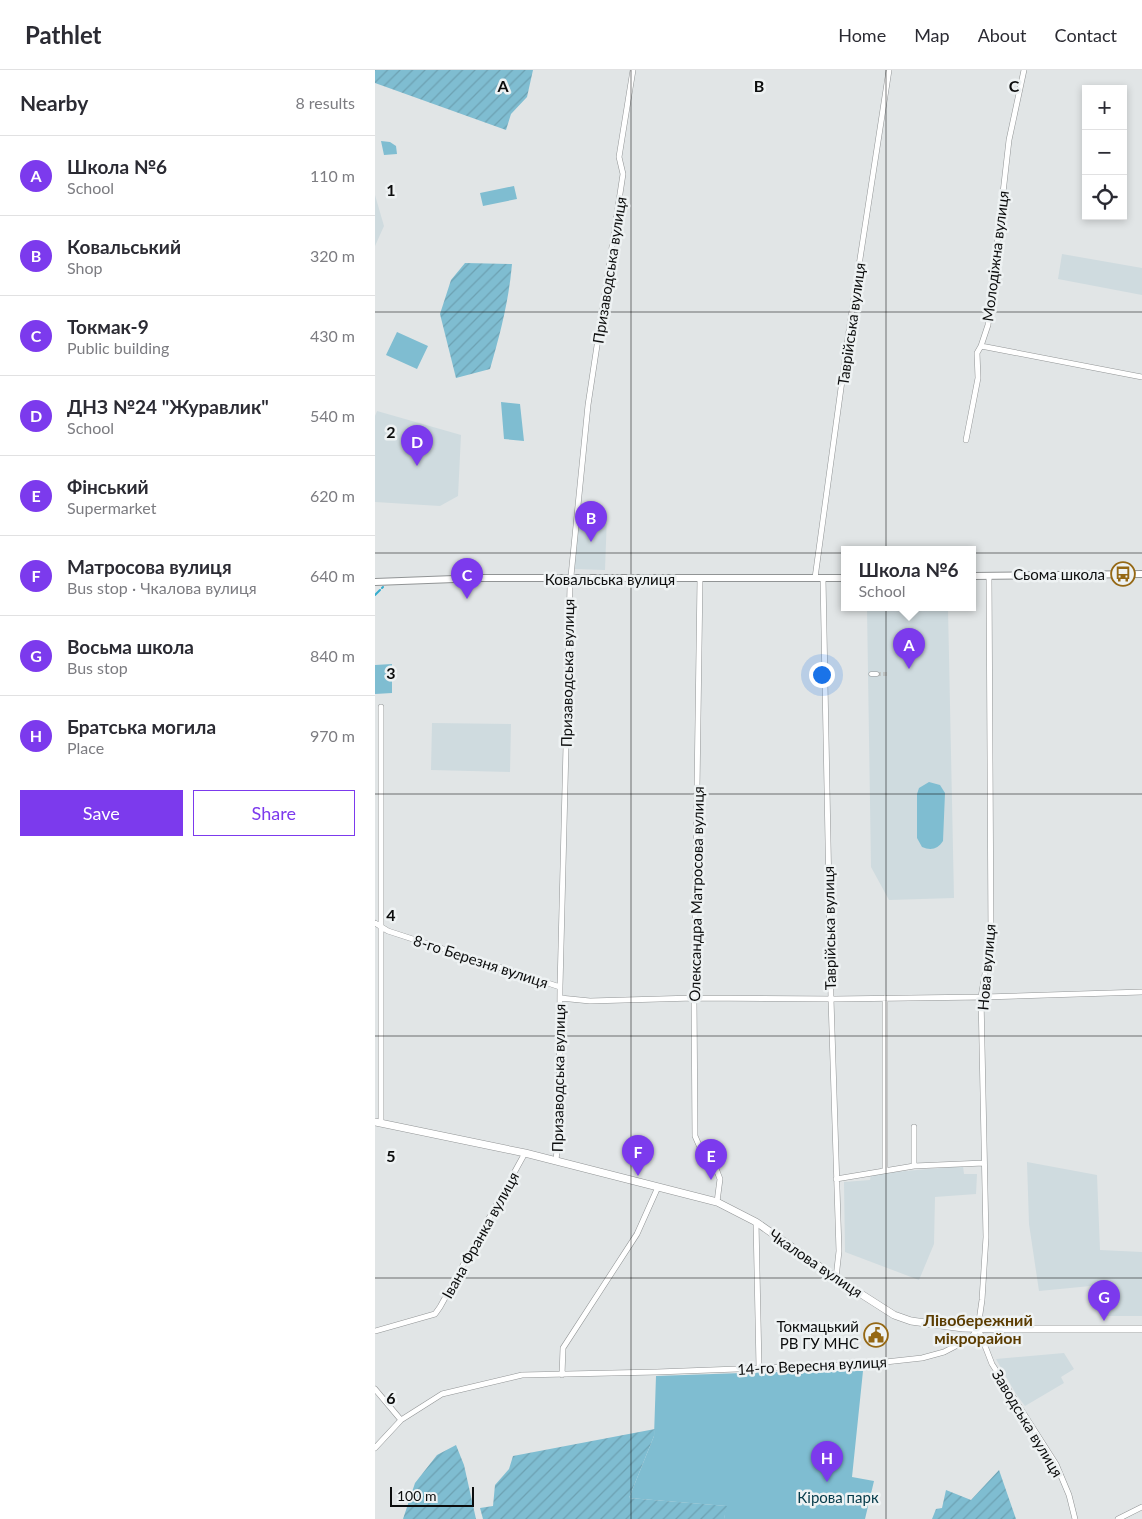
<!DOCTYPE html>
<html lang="en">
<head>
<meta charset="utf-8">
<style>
  :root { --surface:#fff; --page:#f7f7f7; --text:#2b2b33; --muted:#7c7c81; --line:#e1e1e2; --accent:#7c3aed }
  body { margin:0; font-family:Lato,sans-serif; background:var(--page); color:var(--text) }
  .controls { position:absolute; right:15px; top:15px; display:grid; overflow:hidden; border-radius:0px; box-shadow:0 2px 8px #0003 }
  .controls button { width:45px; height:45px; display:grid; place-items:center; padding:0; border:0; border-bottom:1px solid var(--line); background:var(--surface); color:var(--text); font:25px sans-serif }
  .scale { position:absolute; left:15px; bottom:12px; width:84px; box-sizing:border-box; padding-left:5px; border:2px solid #0c0d0d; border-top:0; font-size:14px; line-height:18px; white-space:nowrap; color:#0c0d0d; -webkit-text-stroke:4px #eef2f3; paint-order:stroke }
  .you { position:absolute; left:446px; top:604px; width:18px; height:18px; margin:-12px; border:4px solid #fff; border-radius:50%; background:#1a73e8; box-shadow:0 0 0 8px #1a73e833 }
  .badge { display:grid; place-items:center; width:32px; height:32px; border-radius:50%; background:var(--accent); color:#fff; font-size:16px; font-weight:700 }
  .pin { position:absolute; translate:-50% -41px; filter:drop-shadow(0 1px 2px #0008) }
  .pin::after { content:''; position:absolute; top:26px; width:18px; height:15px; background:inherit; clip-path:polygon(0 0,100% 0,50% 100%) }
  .popup { position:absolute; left:466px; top:476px; width:135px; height:65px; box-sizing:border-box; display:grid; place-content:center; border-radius:0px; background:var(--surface); filter:drop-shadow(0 1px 4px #0005); font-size:16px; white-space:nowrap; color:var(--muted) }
  .popup b { font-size:19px; color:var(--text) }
  .popup::after { content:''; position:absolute; left:50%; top:100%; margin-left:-10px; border:10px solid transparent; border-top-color:var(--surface) }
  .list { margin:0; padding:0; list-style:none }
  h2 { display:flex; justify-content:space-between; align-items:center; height:65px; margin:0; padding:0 20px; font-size:21px }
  h2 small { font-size:16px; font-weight:400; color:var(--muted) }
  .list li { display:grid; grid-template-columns:32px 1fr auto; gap:15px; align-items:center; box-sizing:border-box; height:80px; padding:0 20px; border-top:1px solid var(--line) }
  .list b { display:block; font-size:19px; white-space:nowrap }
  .list p { margin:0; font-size:16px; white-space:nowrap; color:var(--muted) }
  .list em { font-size:16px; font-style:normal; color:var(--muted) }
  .actions { display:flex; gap:10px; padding:15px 20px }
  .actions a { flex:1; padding:11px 0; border:1px solid var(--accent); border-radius:0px; text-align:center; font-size:18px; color:var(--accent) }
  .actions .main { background:var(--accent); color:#fff }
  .icon { flex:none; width:28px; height:28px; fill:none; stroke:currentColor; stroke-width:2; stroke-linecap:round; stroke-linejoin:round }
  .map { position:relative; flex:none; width:767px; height:1449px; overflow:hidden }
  header { display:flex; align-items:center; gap:30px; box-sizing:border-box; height:70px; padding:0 25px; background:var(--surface); border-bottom:1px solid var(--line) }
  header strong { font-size:24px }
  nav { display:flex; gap:28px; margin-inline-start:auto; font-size:18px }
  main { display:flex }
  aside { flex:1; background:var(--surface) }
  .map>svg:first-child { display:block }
</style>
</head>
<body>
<header>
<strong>Pathlet</strong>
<nav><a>Home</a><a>Map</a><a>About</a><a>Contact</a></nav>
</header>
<main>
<aside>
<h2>Nearby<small>8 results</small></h2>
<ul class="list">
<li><span class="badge">A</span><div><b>Школа №6</b><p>School</p></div><em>110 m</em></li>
<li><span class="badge">B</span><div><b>Ковальський</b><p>Shop</p></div><em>320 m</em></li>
<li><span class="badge">C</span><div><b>Токмак-9</b><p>Public building</p></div><em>430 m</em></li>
<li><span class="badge">D</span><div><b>ДНЗ №24 &quot;Журавлик&quot;</b><p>School</p></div><em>540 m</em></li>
<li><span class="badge">E</span><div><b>Фінський</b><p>Supermarket</p></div><em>620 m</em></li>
<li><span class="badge">F</span><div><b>Матросова вулиця</b><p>Bus stop · Чкалова вулиця</p></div><em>640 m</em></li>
<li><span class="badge">G</span><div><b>Восьма школа</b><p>Bus stop</p></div><em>840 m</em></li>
<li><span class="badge">H</span><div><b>Братська могила</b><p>Place</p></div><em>970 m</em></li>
</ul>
<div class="actions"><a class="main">Save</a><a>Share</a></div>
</aside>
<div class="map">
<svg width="767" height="1449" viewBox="0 0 767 1449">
  <defs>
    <pattern id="garden-furrows" width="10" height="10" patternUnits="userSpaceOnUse" patternTransform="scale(1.25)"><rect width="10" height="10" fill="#7fbdd1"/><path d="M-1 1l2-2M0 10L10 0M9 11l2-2" fill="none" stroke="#6da1b2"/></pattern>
  </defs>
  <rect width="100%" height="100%" fill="#e1e5e6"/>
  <path fill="#cfdbdf" d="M0 125 9 156 0 176Z
    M687 184 767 198V225L683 209Z
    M2 341 86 365 83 426 65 436 0 432V346Z
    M204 443 232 445 230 500 199 499Z
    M492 538H573L579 828 514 830 496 797Z
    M57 653 136 654 135 702 56 700Z
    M652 1092 722 1105 725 1180 767 1182V1246H727L726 1215 664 1221 654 1154Z
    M588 1096 589 1104H602L601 1124 560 1127 559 1174 544 1210 470 1182 469 1112 495 1110 496 1104Z
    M689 1283 699 1299 686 1307 689 1313 650 1336 641 1324 621 1289Z"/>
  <path fill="#7fbdd1" d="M6 71 15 72 21 76 22 84 9 85Z
    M139 116 142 129 108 136 105 123Z
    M22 262 53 276 42 299 11 285Z
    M126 332 145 334 149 371 129 369Z
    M17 594V623L0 624V595Z
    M554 712 565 715 570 723 568 771C563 779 556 781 547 777L542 768V724L544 718Z
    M428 1301H488L477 1407 499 1411 490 1449H349L351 1436 254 1428 279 1366 281 1306Z"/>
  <path fill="url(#garden-furrows)" d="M0 0H158L152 27 136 44 131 60 0 13Z
    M90 193 137 194C134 230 125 265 115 299L81 308 65 244 76 210Z
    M280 1359 279 1366 254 1428 352 1436 349 1449H108L105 1438 118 1436 120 1415 134 1399 138 1386Z
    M81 1375 89 1395 101 1449H28L40 1413 62 1385Z
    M624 1400 641 1449H557L561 1439 567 1438 571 1420 596 1430Z"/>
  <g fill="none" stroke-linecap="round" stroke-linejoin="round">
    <path stroke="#36adce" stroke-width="2" d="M7 518 8 517
      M0 525 5 520"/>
    <path stroke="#c1c5c5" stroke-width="4" stroke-dasharray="4 2" stroke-linecap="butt" d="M502 604H514"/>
    <g stroke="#919495" stroke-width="5">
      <path id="pedestrian" d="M496 604H502"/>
    </g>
    <g stroke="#919495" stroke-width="6">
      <path id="minor" d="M606 276 767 307
        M591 370 603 308 602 283 606 276 613 255 634 70 649 0
        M440 508 473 267 514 0
        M448 508 456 929 464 1181 461 1208
        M325 509 319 928 320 1066 327 1082 340 1096 345 1109 342 1132
        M0 853 13 861 185 917
        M185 928 215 931 319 928 460 929 609 927 767 922
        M6 1053V637
        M539 1057V1096
        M181 1091 184 1056 185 917 195 516 213 335 248 104 244 87 258 0
        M510 1099V928
        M461 1109 539 1096 609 1093
        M381 1152 384 1297
        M603 1258 617 1294 681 1394 694 1425 700 1449
        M0 1261 60 1244 65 1237 150 1083
        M187 1305 188 1278 262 1164 283 1117
        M0 1319 26 1350
        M0 1378 26 1350 67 1324 147 1305 282 1302 492 1294 547 1288 569 1282 596 1268 603 1258 607 1230 611 1167 606 927 616 869 614 506
        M743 1449 767 1437"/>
    </g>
    <g stroke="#919495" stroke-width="8">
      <path id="tertiary" d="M598 506 767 504
        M0 512 106 508H470"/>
    </g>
    <g stroke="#919495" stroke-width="8">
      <path id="secondary" d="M0 1052 150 1083 342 1132 381 1152 461 1208 519 1245 536 1251 588 1258 623 1259H767"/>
    </g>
    <use href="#pedestrian" stroke="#fff" stroke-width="4"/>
    <use href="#minor" stroke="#fff" stroke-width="5"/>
    <use href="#tertiary" stroke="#fff" stroke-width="6"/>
    <use href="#secondary" stroke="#fff" stroke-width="7"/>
  </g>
  <path fill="none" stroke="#0c0d0d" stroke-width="1" stroke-opacity="0.55" d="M256 0V1449M511 0V1449M0 242H767M0 483H767M0 724H767M0 966H767M0 1208H767"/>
  <defs>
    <g id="bus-ring" transform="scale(1.25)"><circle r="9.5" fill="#eef2f3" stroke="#956815" stroke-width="1.5"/><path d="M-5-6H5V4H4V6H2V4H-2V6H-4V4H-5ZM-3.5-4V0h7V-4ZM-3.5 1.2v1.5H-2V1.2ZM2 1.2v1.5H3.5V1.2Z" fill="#956815"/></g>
    <g id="civic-ring" transform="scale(1.25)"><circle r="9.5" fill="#eef2f3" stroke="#956815" stroke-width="1.5"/><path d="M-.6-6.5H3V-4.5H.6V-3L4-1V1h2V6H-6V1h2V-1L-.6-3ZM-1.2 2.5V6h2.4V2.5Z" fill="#956815"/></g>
  </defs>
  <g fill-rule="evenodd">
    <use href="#bus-ring" x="748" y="504"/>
    <use href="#civic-ring" x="501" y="1265"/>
  </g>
  <g text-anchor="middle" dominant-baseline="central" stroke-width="5" stroke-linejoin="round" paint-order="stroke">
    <g font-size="15" fill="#0c0d0d" stroke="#eef2f3">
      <text transform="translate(620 186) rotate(-83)">Молодіжна вулиця</text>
      <text transform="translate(234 200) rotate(-81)">Призаводська вулиця</text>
      <text transform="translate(476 254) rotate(-82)">Таврійська вулиця</text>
      <text x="235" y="509">Ковальська вулиця</text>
      <text transform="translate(192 603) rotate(-89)">Призаводська вулиця</text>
      <text transform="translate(321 824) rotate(-89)">Олександра Матросова вулиця</text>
      <text transform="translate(454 858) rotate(-91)">Таврійська вулиця</text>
      <text transform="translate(106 891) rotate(18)">8-го Березня вулиця</text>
      <text transform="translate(611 897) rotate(-85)">Нова вулиця</text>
      <text transform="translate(183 1008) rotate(-89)">Призаводська вулиця</text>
      <text transform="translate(105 1165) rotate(-61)">Івана Франка вулиця</text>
      <text transform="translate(441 1193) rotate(34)">Чкалова вулиця</text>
      <text transform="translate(437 1295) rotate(-3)">14-го Вересня вулиця</text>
      <text transform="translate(653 1353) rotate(59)">Заводська вулиця</text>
    </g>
    <g font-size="15" fill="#0c0d0d" stroke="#eef2f3" text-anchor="end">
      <text x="730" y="504">Сьома школа</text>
      <text x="484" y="1256">Токмацький<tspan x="484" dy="17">РВ ГУ МНС</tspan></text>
    </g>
    <g font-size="15" fill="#043a49" stroke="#eef2f3">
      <text x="463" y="1427">Кірова парк</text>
    </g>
    <g font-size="16" font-weight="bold" fill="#5b3c00" stroke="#eef2f3">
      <text x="603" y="1249">Лівобережний<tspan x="603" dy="18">мікрорайон</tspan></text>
    </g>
  </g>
  <g font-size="16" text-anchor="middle" font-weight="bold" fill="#0c0d0d" stroke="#eef2f3" stroke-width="5" stroke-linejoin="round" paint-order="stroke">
    <text x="128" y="22">A</text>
    <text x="384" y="22">B</text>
    <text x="639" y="22">C</text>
    <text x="16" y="126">1</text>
    <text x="16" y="368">2</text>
    <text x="16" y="609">3</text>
    <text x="16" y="851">4</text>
    <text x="16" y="1092">5</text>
    <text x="16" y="1334">6</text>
  </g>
</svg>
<div class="controls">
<button>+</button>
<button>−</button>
<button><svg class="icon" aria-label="locate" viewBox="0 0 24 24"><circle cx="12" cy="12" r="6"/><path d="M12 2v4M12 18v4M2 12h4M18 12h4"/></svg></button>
</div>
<div class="scale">100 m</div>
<div class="you"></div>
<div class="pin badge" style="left:534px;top:599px">A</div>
<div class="popup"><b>Школа №6</b>School</div>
<div class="pin badge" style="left:216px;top:472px">B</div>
<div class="pin badge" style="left:92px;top:529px">C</div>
<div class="pin badge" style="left:42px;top:396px">D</div>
<div class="pin badge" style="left:336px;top:1110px">E</div>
<div class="pin badge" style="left:263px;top:1106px">F</div>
<div class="pin badge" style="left:729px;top:1251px">G</div>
<div class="pin badge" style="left:452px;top:1412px">H</div>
</div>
</main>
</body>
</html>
